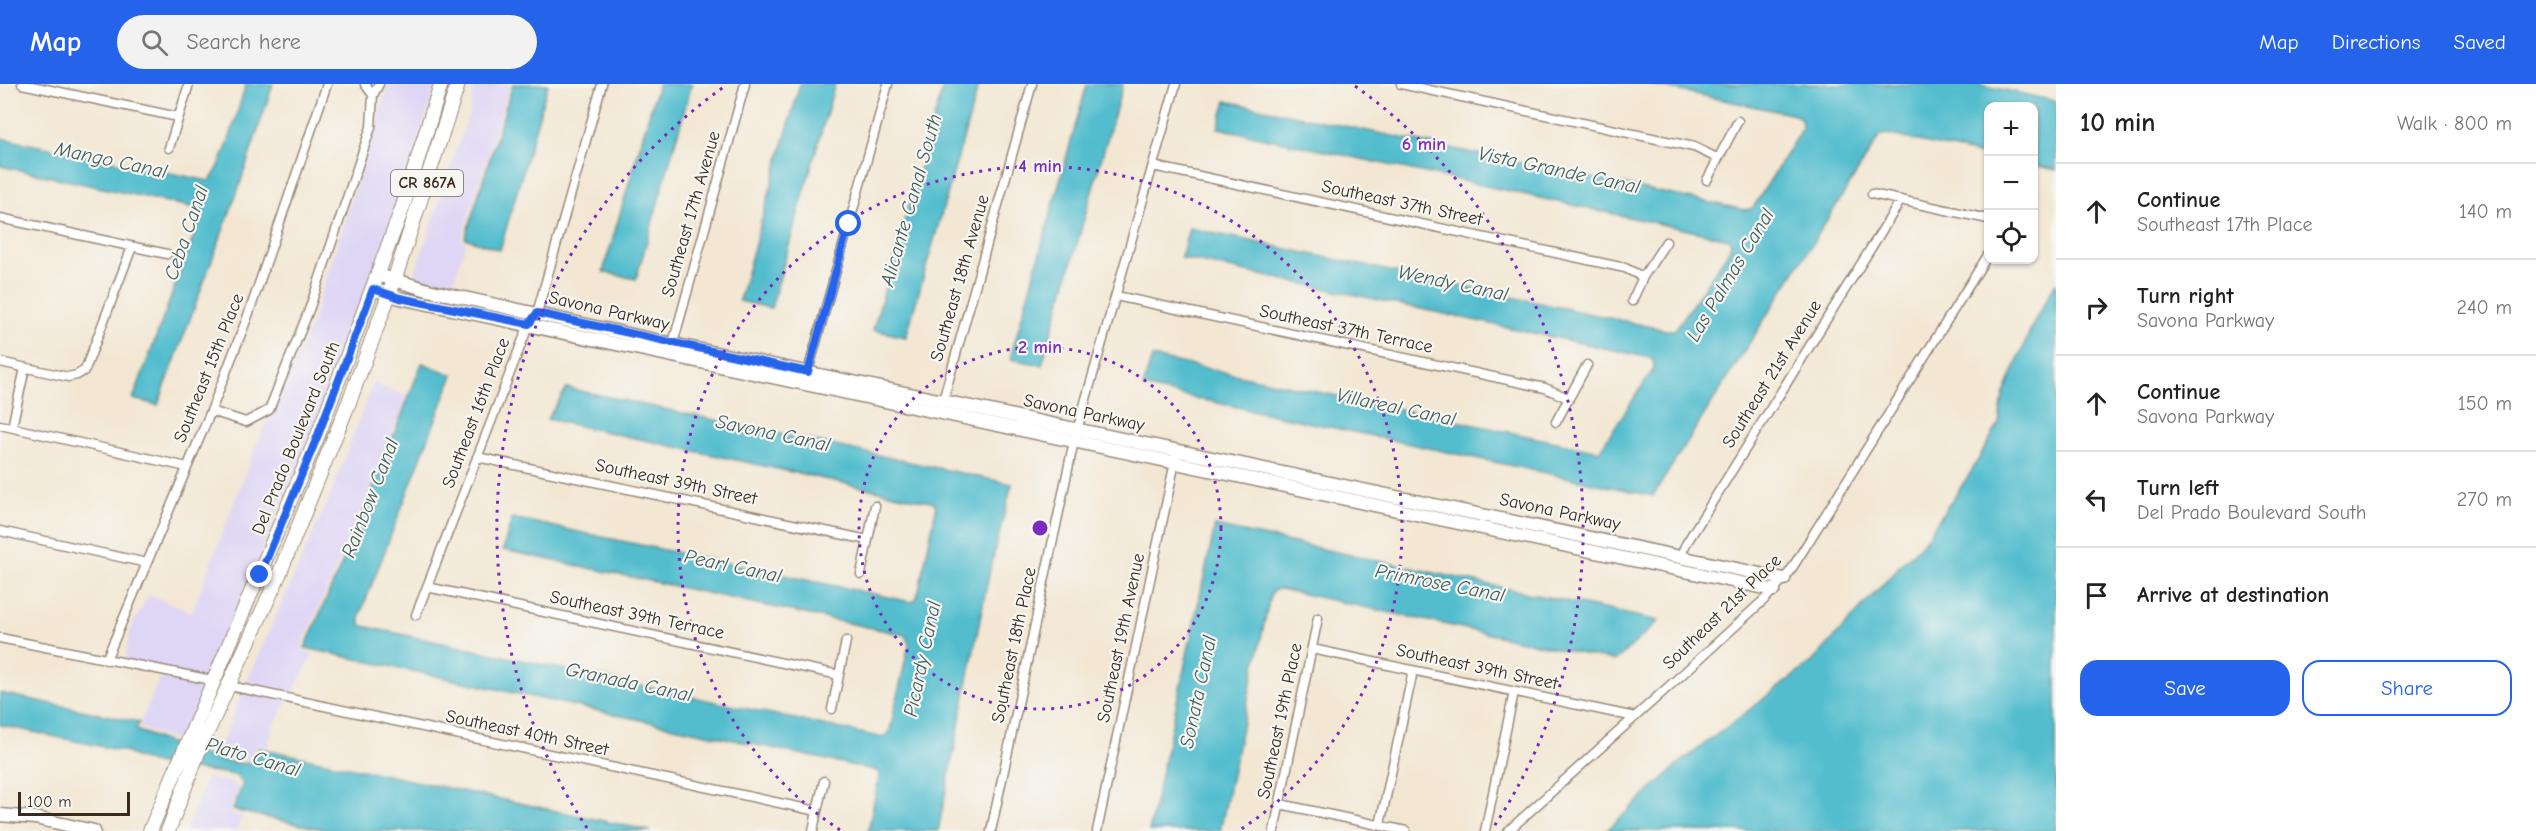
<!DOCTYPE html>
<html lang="en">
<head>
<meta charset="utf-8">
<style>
  :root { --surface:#fff; --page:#f2f2f2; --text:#222; --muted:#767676; --line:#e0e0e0; --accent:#2563eb }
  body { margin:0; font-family:"Comic Neue",sans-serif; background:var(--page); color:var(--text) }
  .controls { position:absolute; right:18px; top:18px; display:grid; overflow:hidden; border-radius:12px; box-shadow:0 2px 4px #0004 }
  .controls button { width:54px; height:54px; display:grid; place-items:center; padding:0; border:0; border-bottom:2px solid var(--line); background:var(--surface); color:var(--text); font:30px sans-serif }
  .scale { position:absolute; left:18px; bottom:15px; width:112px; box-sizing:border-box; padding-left:6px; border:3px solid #3b2a1e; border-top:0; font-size:16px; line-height:21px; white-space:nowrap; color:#3b2a1e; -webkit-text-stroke:4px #f6f6f2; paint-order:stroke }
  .stop { position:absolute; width:18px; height:18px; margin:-14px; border:4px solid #2563eb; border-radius:50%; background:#fff }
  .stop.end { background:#2563eb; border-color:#fff; box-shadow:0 2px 6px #0008 }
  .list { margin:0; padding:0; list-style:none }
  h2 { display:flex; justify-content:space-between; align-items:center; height:78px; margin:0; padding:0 24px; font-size:26px }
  h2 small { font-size:20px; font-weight:400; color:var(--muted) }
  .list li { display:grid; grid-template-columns:39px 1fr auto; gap:18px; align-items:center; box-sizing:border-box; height:96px; padding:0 24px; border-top:2px solid var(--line) }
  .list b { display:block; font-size:22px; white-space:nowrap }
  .list p { margin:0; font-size:20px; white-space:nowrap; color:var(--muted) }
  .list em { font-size:20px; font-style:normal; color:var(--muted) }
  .actions { display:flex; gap:12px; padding:18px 24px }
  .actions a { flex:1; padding:14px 0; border:2px solid var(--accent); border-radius:18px; text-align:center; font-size:21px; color:var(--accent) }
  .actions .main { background:var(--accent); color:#fff }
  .icon { flex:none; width:33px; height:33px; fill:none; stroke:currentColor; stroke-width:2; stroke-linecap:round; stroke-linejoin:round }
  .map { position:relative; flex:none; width:2056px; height:747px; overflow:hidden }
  header { display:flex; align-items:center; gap:36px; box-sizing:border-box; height:84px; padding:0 30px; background:var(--accent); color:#fff }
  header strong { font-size:28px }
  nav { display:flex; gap:33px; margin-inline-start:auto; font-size:21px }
  .search { width:420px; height:54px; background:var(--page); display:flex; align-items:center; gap:15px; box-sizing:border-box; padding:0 21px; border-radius:33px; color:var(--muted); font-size:22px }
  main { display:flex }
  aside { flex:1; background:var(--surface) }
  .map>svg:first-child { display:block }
</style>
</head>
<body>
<header>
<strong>Map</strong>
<div class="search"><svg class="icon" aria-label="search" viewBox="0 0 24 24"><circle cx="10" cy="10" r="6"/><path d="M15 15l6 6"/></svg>Search here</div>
<nav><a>Map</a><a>Directions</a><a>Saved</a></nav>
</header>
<main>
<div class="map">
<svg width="2056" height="747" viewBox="0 0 2056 747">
  <rect width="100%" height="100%" fill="#f6f6f2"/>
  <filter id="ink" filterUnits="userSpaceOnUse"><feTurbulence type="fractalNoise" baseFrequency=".0167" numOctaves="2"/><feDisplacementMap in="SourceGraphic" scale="12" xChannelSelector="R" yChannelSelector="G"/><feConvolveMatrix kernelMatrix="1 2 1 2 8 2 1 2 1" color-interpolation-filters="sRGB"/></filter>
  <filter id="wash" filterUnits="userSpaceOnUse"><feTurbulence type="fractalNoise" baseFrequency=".008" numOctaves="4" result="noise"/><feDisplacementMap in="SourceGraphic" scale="24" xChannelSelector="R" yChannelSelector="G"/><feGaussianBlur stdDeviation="1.35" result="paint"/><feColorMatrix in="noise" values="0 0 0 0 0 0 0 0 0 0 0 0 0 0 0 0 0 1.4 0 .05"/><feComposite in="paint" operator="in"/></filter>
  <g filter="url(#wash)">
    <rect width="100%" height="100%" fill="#f3e7d3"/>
    <path fill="#dfd5f5" d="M388 0H436L411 82 334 296 181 658 140 644 141 636 164 585 125 577 131 543 149 511 192 528 255 364 312 239Z
      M475 0H510L462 153V157L466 159 451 206 412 198 469 29Z
      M373 299 407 312 358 434 302 562 303 567 314 570 274 641 268 662H257L248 676 217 670 249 592 332 407Z
      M207 694 230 698 239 704 230 727 233 731 242 732 236 747H186Z"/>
    <path fill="#52bdce" stroke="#467476" stroke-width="1.5" d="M246 0H273L238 106 158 321 133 315 200 135 199 128 195 124 0 82V54L209 97C224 84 239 21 246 0Z
      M513 0H548L500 166 465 154Z
      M658 0H692L636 195 603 188Z
      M800 0H835L771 224 739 217Z
      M944 0H979L906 253 873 246Z
      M1087 0H1123L1042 281 1010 275Z
      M1647 0H1977L2056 17V86L2034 81V22H1988V72L1886 50 1880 52 1653 412 1143 303 1152 273 1599 367 1653 286 1654 280 1651 274 1181 174 1189 144 1666 246H1675L1729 167 1731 159 1729 155 1218 44 1226 17 1745 126 1753 124 1802 44 1801 35 1795 31Z
      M2056 198V747H1606L1681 678 1813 577 1905 476 1922 460 1971 388 1999 339 2003 312 2034 238Z
      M422 279 453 291 360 531V539L363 542 879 653 886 652 890 646 909 560 905 551 503 466 512 434 912 518 916 515 919 506 936 425 935 419 547 335 567 304 1012 400 990 485 938 747H868L879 693 878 688 874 686 305 564 361 435Z
      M1215 442 1659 537 1615 577 1280 505 1274 506 1270 512 1220 747H1149Z
      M0 609 139 638 136 646C157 654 235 687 253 678L259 664 651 747H330L233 726 243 699 235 691C211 686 142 682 127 668L0 641Z"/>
  </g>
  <g filter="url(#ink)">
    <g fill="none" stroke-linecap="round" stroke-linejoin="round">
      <g stroke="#978878" stroke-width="11">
        <path id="street" d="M22 0 178 33
          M1401 0 1694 63 1717 74
          M373 11 379 0
          M169 64 189 0
          M1153 82 1625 184 1643 193
          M1707 96 1738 37
          M1872 110 1988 135
          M0 134 167 170
          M1116 212 1545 304 1568 314
          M1632 217 1643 193 1666 158
          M672 263 745 0
          M0 278 68 293 77 291 85 286 132 163
          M807 291 888 0
          M942 320 1032 0
          M211 327 246 338 269 326 309 226 371 43 373 11 365 0
          M1556 338 1587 281
          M0 341 187 383
          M12 343 25 284
          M477 373 868 456
          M0 447 147 479
          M1679 475 1686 460 1901 116
          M861 490 875 422
          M427 503 839 591
          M416 531 529 240 537 229 602 0
          M0 554 212 596
          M1312 565 1635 633
          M106 576 211 327 249 229 327 0
          M230 602 817 727 824 697
          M832 625 846 557
          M1280 720 1406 747
          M1380 741 1413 587
          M813 747 817 727
          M991 747 1074 357 1176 0
          M1097 747 1176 373
          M1274 747 1318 534
          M1485 747 1514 608
          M1508 747 1696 578 1766 514 1789 489 1988 171"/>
      </g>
      <g stroke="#978878" stroke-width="15">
        <path id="secondary" d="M378 191 428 206 673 260 1784 495
          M373 205 400 214 1774 506
          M0 731 35 734 94 747"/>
      </g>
      <g stroke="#978878" stroke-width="16">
        <path id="primary" d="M150 747 318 351 403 122 441 0
          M168 747 199 666 278 493 349 318 394 197 458 0"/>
      </g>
      <use href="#street" stroke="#fff" stroke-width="8"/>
      <use href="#secondary" stroke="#fff" stroke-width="12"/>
      <use href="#primary" stroke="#fff" stroke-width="14"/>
    </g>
  </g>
  <g fill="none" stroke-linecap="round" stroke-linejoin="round" filter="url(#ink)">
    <path stroke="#2563eb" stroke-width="8" d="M260 491 318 351 373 205 400 214 529 240 537 229 808 288 849 140"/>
  </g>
  <g fill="none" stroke="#7b2cbf" stroke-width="3" stroke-dasharray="3 6">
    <circle cx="1040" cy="444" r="181"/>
    <path d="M840 746A362 362 0 1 1 1240 746"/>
    <path d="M587 744A543 543 0 0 1 725 2M1355 2A543 543 0 0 1 1493 744"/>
  </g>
  <g text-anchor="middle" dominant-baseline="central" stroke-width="4.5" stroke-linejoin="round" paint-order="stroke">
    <rect fill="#f6f6f2" stroke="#73675e" stroke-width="1.5" x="391" y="86" width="72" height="26" rx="4.5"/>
    <g font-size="16" font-weight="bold" fill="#3b2a1e">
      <text x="427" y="99">CR 867A</text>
    </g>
    <g font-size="18" fill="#3b2a1e" stroke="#f6f6f2">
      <text transform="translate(1402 119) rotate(12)">Southeast 37th Street</text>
      <text transform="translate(691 130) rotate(-74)">Southeast 17th Avenue</text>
      <text transform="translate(960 194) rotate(-74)">Southeast 18th Avenue</text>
      <text transform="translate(609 227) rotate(13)">Savona Parkway</text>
      <text transform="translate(1346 245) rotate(12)">Southeast 37th Terrace</text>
      <text transform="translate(209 284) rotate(-68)">Southeast 15th Place</text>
      <text transform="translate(1772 290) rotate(-58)">Southeast 21st Avenue</text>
      <text transform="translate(476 329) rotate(-69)">Southeast 16th Place</text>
      <text transform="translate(1084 329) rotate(12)">Savona Parkway</text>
      <text transform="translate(296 354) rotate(-68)">Del Prado Boulevard South</text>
      <text transform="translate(676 398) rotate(12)">Southeast 39th Street</text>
      <text transform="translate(1560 428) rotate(12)">Savona Parkway</text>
      <text transform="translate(1722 528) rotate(-44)">Southeast 21st Place</text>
      <text transform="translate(637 531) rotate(12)">Southeast 39th Terrace</text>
      <text transform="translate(1121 554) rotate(-78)">Southeast 19th Avenue</text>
      <text transform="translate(1014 561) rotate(-78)">Southeast 18th Place</text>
      <text transform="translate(1477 583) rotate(12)">Southeast 39th Street</text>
      <text transform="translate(1280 637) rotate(-78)">Southeast 19th Place</text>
      <text transform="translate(527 649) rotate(12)">Southeast 40th Street</text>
    </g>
    <g font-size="20" font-style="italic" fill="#435d5c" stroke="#f6f6f2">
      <text transform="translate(111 76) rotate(12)">Mango Canal</text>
      <text transform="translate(1559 86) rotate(12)">Vista Grande Canal</text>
      <text transform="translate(911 116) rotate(-74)">Alicante Canal South</text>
      <text transform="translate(186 149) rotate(-71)">Ceba Canal</text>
      <text transform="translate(1730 191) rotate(-59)">Las Palmas Canal</text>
      <text transform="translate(1453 199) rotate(12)">Wendy Canal</text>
      <text transform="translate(1396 323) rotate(12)">Villareal Canal</text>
      <text transform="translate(773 349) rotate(12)">Savona Canal</text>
      <text transform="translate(370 414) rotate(-69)">Rainbow Canal</text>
      <text transform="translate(733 482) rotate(12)">Pearl Canal</text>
      <text transform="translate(1440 499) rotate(11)">Primrose Canal</text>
      <text transform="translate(922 575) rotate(-78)">Picardy Canal</text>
      <text transform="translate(629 598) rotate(12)">Granada Canal</text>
      <text transform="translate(1198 608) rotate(-78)">Sonata Canal</text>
      <text transform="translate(253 673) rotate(16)">Plato Canal</text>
    </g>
  </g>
  <circle cx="1040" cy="444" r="9" fill="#7b2cbf" stroke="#f6f6f2" stroke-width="3"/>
  <g font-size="18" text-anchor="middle" font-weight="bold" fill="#7b2cbf" stroke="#f6f6f2" stroke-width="4.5" stroke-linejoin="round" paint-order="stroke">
    <text x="1424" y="66">6 min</text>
    <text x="1040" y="88">4 min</text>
    <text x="1040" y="269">2 min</text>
  </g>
</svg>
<div class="controls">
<button>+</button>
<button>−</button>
<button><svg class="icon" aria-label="locate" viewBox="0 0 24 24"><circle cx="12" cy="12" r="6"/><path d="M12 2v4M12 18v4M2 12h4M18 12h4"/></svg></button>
</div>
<div class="scale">100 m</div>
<div class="stop" style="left:849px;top:140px"></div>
<div class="stop end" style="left:260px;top:491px"></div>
</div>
<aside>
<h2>10 min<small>Walk · 800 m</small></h2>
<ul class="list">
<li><svg class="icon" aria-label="ahead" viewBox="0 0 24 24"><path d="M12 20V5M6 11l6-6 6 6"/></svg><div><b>Continue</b><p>Southeast 17th Place</p></div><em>140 m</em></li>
<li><svg class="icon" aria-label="right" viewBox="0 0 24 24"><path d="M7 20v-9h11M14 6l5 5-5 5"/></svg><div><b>Turn right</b><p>Savona Parkway</p></div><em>240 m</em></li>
<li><svg class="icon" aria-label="ahead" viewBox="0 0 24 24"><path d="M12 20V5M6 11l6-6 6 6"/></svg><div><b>Continue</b><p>Savona Parkway</p></div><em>150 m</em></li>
<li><svg class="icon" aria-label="left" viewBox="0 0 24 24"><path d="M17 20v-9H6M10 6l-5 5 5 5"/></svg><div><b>Turn left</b><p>Del Prado Boulevard South</p></div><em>270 m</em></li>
<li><svg class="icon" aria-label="arrive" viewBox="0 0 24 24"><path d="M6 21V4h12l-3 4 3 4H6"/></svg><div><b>Arrive at destination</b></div></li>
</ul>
<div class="actions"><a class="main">Save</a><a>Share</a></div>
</aside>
</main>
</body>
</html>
